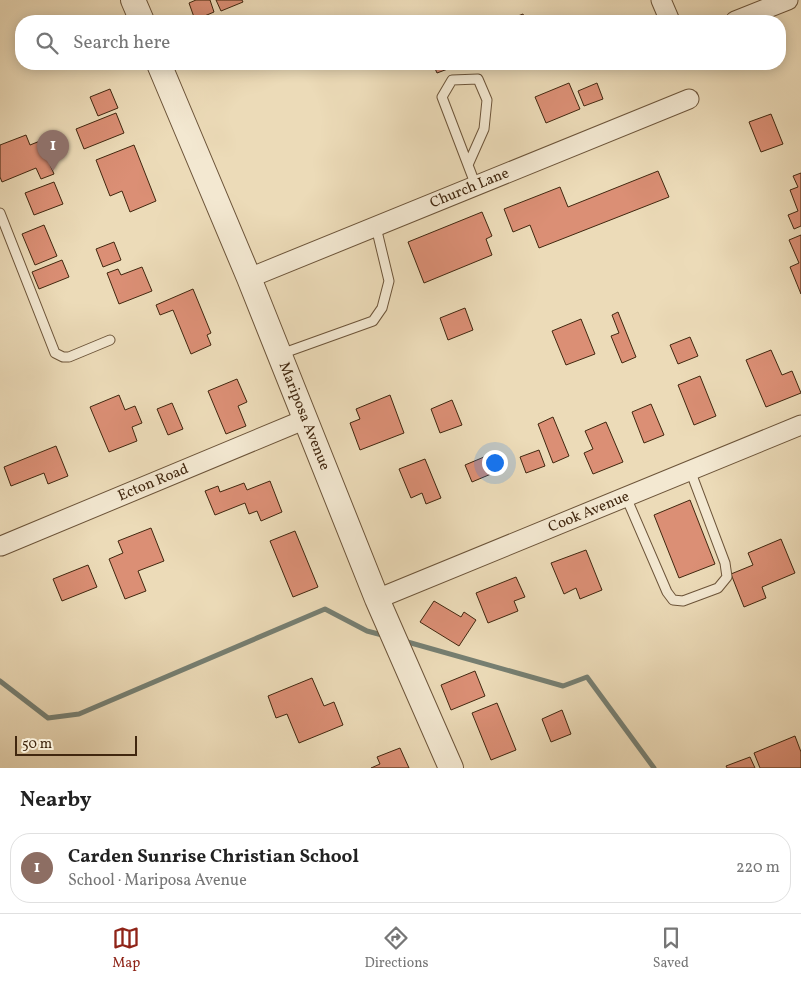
<!DOCTYPE html>
<html lang="en">
<head>
<meta charset="utf-8">
<style>
  :root { --surface:#fff; --page:#f2f2f2; --text:#222; --muted:#767676; --line:#e0e0e0; --accent:#8f2418 }
  body { margin:0; font-family:Vollkorn,serif; background:var(--page); color:var(--text) }
  .scale { position:absolute; left:15px; bottom:12px; width:122px; box-sizing:border-box; padding-left:5px; border:2px solid #41270f; border-top:0; font-size:14px; line-height:18px; white-space:nowrap; color:#41270f; -webkit-text-stroke:4px #f3e8d1; paint-order:stroke }
  .you { position:absolute; left:494px; top:462px; width:18px; height:18px; margin:-12px; border:4px solid #fff; border-radius:50%; background:#1a73e8; box-shadow:0 0 0 8px #1a73e833 }
  .badge { display:grid; place-items:center; width:32px; height:32px; border-radius:50%; background:var(--accent); color:#fff; font-size:16px; font-weight:700 }
  .pin { position:absolute; translate:-50% -41px; filter:drop-shadow(0 1px 2px #0008) }
  .pin::after { content:''; position:absolute; top:26px; width:18px; height:15px; background:inherit; clip-path:polygon(0 0,100% 0,50% 100%) }
  .list { margin:0; padding:0; list-style:none }
  h2 { display:flex; justify-content:space-between; align-items:center; height:65px; margin:0; padding:0 20px; font-size:21px }
  h2 small { font-size:16px; font-weight:400; color:var(--muted) }
  .list li { display:grid; grid-template-columns:32px 1fr auto; gap:15px; align-items:center; box-sizing:border-box; height:70px; margin:0 10px 10px; padding:0 10px; border:1px solid var(--line); border-radius:20px }
  .list b { display:block; font-size:19px; white-space:nowrap }
  .list p { margin:0; font-size:16px; white-space:nowrap; color:var(--muted) }
  .list em { font-size:16px; font-style:normal; color:var(--muted) }
  .icon { flex:none; width:28px; height:28px; fill:none; stroke:currentColor; stroke-width:2; stroke-linecap:round; stroke-linejoin:round }
  .map { position:relative; flex:none; width:801px; height:768px; overflow:hidden }
  .search { position:absolute; background:var(--surface); box-shadow:0 2px 12px #0003; left:15px; right:15px; top:15px; height:55px; display:flex; align-items:center; gap:12px; box-sizing:border-box; padding:0 18px; border-radius:20px; color:var(--muted); font-size:19px }
  .sheet { height:145px; background:var(--surface) }
  nav { display:flex; justify-content:space-around; align-items:center; box-sizing:border-box; height:70px; border-top:1px solid var(--line); background:var(--surface); font-size:14px; color:var(--muted) }
  nav a { display:grid; justify-items:center; gap:2px }
  nav .on { color:var(--accent) }
  .map>svg:first-child { display:block }
</style>
</head>
<body>
<div class="map">
<svg width="801" height="768" viewBox="0 0 801 768">
  <rect width="100%" height="100%" fill="#ecdbb8"/>
  <filter id="stains"><feTurbulence type="fractalNoise" baseFrequency=".004" numOctaves="4"/><feColorMatrix values="0 0 0 0 .2 0 0 0 0 .09 0 0 0 0 .02 0 0 0 .5 -.17"/></filter>
  <radialGradient id="worn" r=".72"><stop offset=".6" stop-color="#630" stop-opacity="0"/><stop offset="1" stop-color="#630" stop-opacity=".3"/></radialGradient>
  <g fill="none" stroke-linecap="round" stroke-linejoin="round">
    <path stroke="#767f72" stroke-width="5" d="M404 641 563 686 587 677 654 768
      M0 681 48 718 79 714 325 609 367 631 386 636"/>
  </g>
  <path fill="#db8f75" stroke="#41270f" d="M196 0H210L214 12 195 20 189 3Z
    M216 0H242L243 2 221 11Z
    M523 14 526 21H505Z
    M21 28V42L16 30Z
    M433 64H461L437 73Z
    M569 83 580 109 546 123 535 97Z
    M597 83 603 99 584 106 578 91Z
    M110 89 118 108 98 116 90 97Z
    M116 113 124 133 84 149 76 129Z
    M771 114 783 144 761 152 749 122Z
    M26 135 30 145 40 141 54 174 41 179 36 168 2 182 0 177V145Z
    M134 145 156 201 130 212 122 191 110 196 96 160Z
    M658 171 669 197 539 248 530 225 513 232 504 209 560 187 568 207Z
    M801 173V226L794 229 788 215 798 211 790 190 798 187 793 176Z
    M54 182 63 204 34 215 25 193Z
    M482 212 492 236 486 239 492 255 424 283 408 242Z
    M44 225 57 256 35 265 22 234Z
    M801 235V294L790 267 799 263 789 240Z
    M114 242 121 260 103 267 96 249Z
    M62 260 69 277 39 289 32 272Z
    M142 267 152 291 119 304 107 273 118 269 121 275Z
    M193 289 211 333 207 335 211 345 191 354 173 310 160 315 156 305Z
    M465 308 473 330 448 340 440 318Z
    M618 312 636 357 622 363 611 336 619 333 612 315Z
    M581 319 595 354 566 365 552 331Z
    M690 337 698 356 678 364 670 345Z
    M771 350 782 375 792 371 801 393 766 407 746 360Z
    M700 376 716 416 694 425 678 385Z
    M237 379 247 402 238 406 246 426 226 434 208 391Z
    M119 395 125 410 135 406 142 423 132 427 137 441 109 452 90 407Z
    M390 395 404 433 360 450 350 423 360 419 356 409Z
    M452 400 462 425 440 433 431 409Z
    M172 403 183 429 168 435 157 409Z
    M651 404 664 435 644 443 632 412Z
    M553 417 569 456 553 463 538 424Z
    M606 422 623 462 593 474 584 453 593 449 585 431Z
    M56 446 68 476 48 484 44 473 11 486 4 467Z
    M539 450 545 466 526 473 520 457Z
    M484 457 491 474 472 482 465 465Z
    M425 459 441 498 426 504 422 493 411 498 399 469Z
    M270 481 282 512 261 521 257 511 249 514 245 503 215 515 205 491 218 486 220 492 244 483 247 490Z
    M690 500 715 564 679 578 654 515Z
    M151 528 164 561 138 571 146 591 125 599 109 559 123 553 118 541Z
    M295 531 318 587 293 597 270 541Z
    M781 539 795 573 762 587 766 598 744 607 731 574 753 565 748 553Z
    M586 550 602 590 580 599 576 588 564 594 551 563Z
    M88 565 97 587 62 601 53 579Z
    M516 577 525 597 514 601 518 611 488 623 476 593Z
    M434 601 461 617 464 612 476 620 459 646 420 622Z
    M475 671 485 696 451 710 441 685Z
    M312 678 324 706 334 702 343 725 299 743 287 714 276 718 268 696Z
    M497 703 516 750 491 760 472 713Z
    M562 710 571 734 551 742 542 719Z
    M795 736 801 752V768H760L754 753Z
    M400 748 409 768H371L380 764 377 757Z
    M750 757 755 768H727L726 766Z"/>
  <g fill="none" stroke-linecap="round" stroke-linejoin="round">
    <g stroke="#6c5439" stroke-width="11">
      <path id="service" d="M468 165 484 129 487 100 478 79 452 80 442 97 476 186
        M0 213 55 353 63 357H69L110 340
        M281 354 373 321 382 308 389 281 376 227
        M626 497 667 592 673 600 683 601 718 588 727 577 725 563 690 470"/>
    </g>
    <g stroke="#6c5439" stroke-width="21">
      <g id="minor">
        <path d="M661 0 670 21"/>
        <path d="M735 21 788 0"/>
        <path id="s1" d="M249 278 689 99"/>
        <path id="s2" d="M1 546 306 419"/>
        <path id="s3" d="M377 599 801 425"/>
      </g>
    </g>
    <g stroke="#6c5439" stroke-width="26">
      <g id="tertiary">
        <path d="M133 0 142 21"/>
        <path id="s4" d="M159 64 249 278 377 599 451 768"/>
      </g>
    </g>
    <use href="#service" stroke="#f3e8d1" stroke-width="9"/>
    <use href="#minor" stroke="#f3e8d1" stroke-width="19"/>
    <use href="#tertiary" stroke="#f3e8d1" stroke-width="24"/>
  </g>
  <g text-anchor="middle" dominant-baseline="central" stroke-width="4.5" stroke-linejoin="round" paint-order="stroke">
    <g font-size="15" fill="#41270f" stroke="#f3e8d1">
      <text stroke="none"><textPath href="#s1" startOffset="238">Church Lane</textPath></text>
      <text stroke="none"><textPath href="#s4" startOffset="381">Mariposa Avenue</textPath></text>
      <text stroke="none"><textPath href="#s2" startOffset="165">Ecton Road</textPath></text>
      <text stroke="none"><textPath href="#s3" startOffset="229">Cook Avenue</textPath></text>
    </g>
  </g>
  <rect width="100%" height="100%" filter="url(#stains)"/>
  <rect width="100%" height="100%" fill="url(#worn)"/>
</svg>
<div class="scale">50 m</div>
<div class="you"></div>
<div class="pin badge" style="left:53px;top:171px;background:#8d6e63">1</div>
<div class="search"><svg class="icon" aria-label="search" viewBox="0 0 24 24"><circle cx="10" cy="10" r="6"/><path d="M15 15l6 6"/></svg>Search here</div>
</div>
<section class="sheet">
<h2>Nearby<small></small></h2>
<ul class="list">
<li><span class="badge" style="background:#8d6e63">1</span><div><b>Carden Sunrise Christian School</b><p>School · Mariposa Avenue</p></div><em>220 m</em></li>
</ul>
</section>
<nav>
<a class="on"><svg class="icon" aria-label="map" viewBox="0 0 24 24"><path d="M3 6l6-2 6 2 6-2v14l-6 2-6-2-6 2zM9 4v14M15 6v14"/></svg>Map</a>
<a><svg class="icon" aria-label="directions" viewBox="0 0 24 24"><path d="M12 3l9 9-9 9-9-9zM9 14v-3h6M13 9l2 2-2 2"/></svg>Directions</a>
<a><svg class="icon" aria-label="saved" viewBox="0 0 24 24"><path d="M7 4h10v16l-5-4-5 4z"/></svg>Saved</a>
</nav>
</body>
</html>
